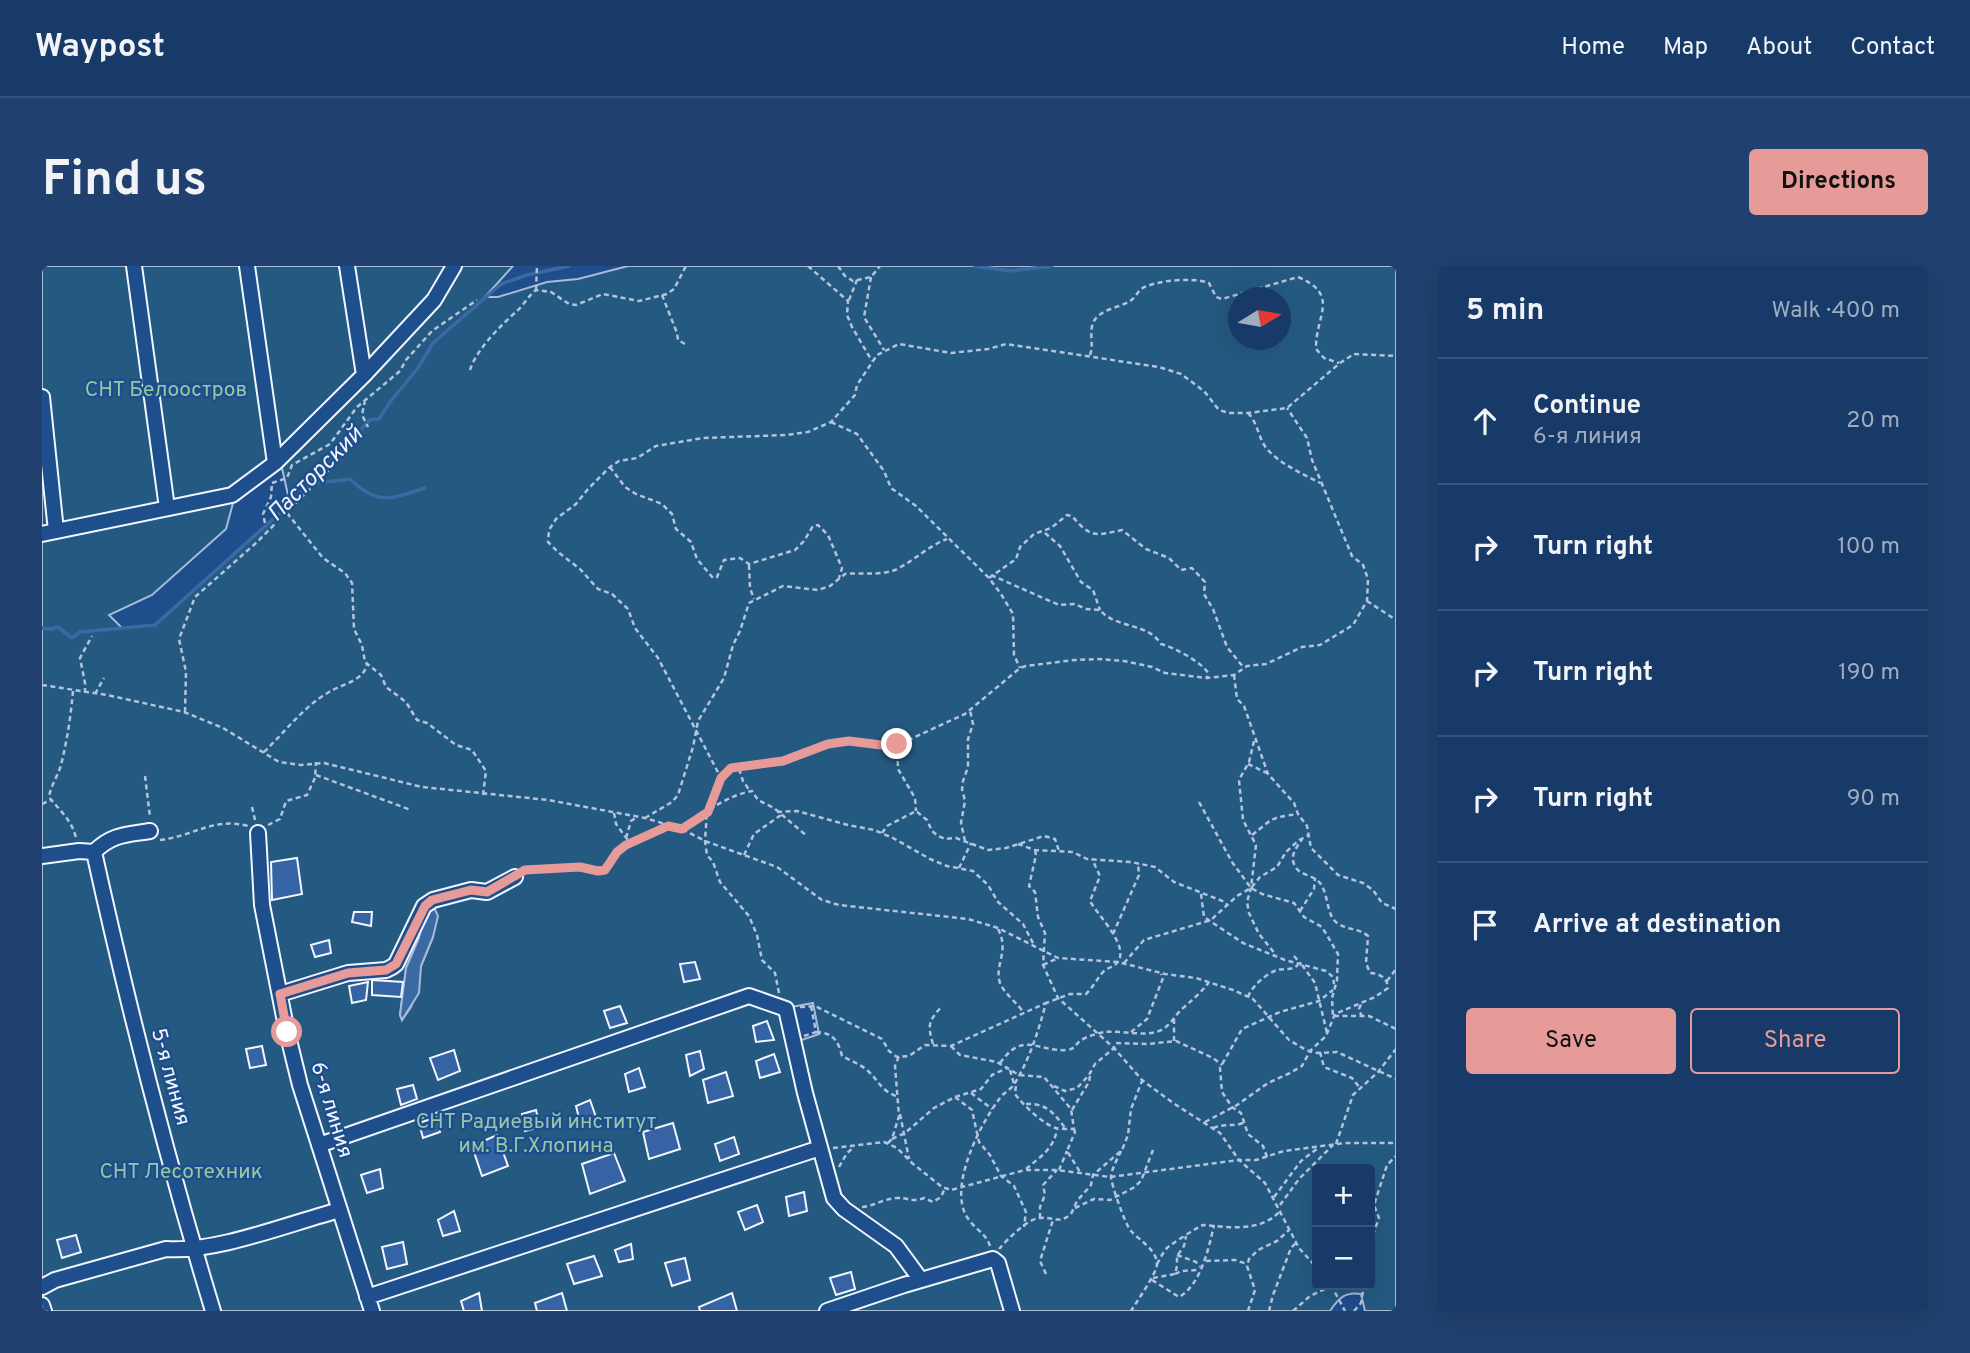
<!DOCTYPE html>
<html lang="en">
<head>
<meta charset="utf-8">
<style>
  :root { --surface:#173a69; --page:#20416f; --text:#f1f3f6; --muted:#9eadc0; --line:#36547d; --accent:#e69b98 }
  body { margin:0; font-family:Overpass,sans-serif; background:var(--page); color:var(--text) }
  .controls { position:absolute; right:21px; bottom:21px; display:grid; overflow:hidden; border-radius:7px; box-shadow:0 7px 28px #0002 }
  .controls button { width:63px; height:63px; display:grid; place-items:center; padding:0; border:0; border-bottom:2px solid var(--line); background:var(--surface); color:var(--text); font:35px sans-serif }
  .compass { position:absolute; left:1186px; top:21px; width:63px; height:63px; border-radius:50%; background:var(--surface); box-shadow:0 7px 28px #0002; rotate:79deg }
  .stop { position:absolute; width:21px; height:21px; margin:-16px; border:5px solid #e69b98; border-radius:50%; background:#fff }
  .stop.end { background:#e69b98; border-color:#fff; box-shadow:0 2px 7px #0008 }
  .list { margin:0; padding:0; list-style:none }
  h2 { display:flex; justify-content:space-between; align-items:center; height:91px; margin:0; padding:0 28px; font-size:30px }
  h2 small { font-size:23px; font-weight:400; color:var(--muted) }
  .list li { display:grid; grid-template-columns:46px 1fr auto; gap:21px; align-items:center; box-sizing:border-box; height:126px; padding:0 28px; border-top:2px solid var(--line) }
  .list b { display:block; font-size:26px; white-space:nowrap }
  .list p { margin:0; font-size:23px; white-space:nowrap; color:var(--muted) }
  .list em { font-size:23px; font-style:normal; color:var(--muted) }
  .actions { display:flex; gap:14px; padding:21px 28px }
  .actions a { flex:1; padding:16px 0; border:2px solid var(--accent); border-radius:7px; text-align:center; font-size:24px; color:var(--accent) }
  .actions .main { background:var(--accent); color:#111 }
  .icon { flex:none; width:38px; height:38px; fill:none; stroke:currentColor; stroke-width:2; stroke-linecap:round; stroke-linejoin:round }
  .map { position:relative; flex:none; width:1354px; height:1045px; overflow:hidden; border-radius:7px }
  header { display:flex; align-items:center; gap:42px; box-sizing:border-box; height:98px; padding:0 35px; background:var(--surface); border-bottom:2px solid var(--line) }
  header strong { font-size:33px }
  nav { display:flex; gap:38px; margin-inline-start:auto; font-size:24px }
  .intro { display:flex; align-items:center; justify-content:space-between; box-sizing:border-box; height:168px; padding:0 42px }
  h1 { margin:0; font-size:49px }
  .button { padding:18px 32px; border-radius:7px; background:var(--accent); color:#111; font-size:24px; font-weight:700 }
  main { display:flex; gap:42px; padding:0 42px }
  aside { flex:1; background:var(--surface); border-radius:7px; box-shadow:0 7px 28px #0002 }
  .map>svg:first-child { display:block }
</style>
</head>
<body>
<header>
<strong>Waypost</strong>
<nav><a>Home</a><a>Map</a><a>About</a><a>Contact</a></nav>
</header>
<div class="intro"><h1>Find us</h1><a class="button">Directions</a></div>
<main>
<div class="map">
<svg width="1354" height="1045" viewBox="0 0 1354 1045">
  <rect width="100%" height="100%" fill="#1f4e8c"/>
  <path fill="#245a82" stroke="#a8bbd7" stroke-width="2" fill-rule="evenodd" d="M0 0H471L443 31H456L505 16 536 13 586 0H1354V1045H1323L1319 1028C1303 1025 1296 1033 1288 1045H0ZM1196 32H1238V74H1196ZM238 193 248 238 113 359 80 362 67 349 110 329 184 263 194 226ZM380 656 391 671 379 700 369 741 360 754 358 749 364 702 377 672ZM771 737 777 768 754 776 744 742ZM1275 903H1328V1019H1275Z"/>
  <path fill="#3b69a3" stroke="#a8bbd7" stroke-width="2" d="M392 641 396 650 391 671 379 700 377 727 360 754 358 749 364 702 377 672 380 656 387 642Z"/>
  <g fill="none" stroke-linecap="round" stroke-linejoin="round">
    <path stroke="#3b69a3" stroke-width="3.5" d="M933 0 968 5 1010 0
      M268 218 308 213C336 240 348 233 383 222
      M0 362 10 363 16 361 30 372 38 366 113 359 248 238 328 154 337 153 348 136 376 102 391 77 459 18 485 9 527 0"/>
  </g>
  <path fill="#3563a3" stroke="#f2f6ff" stroke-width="2" d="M255 592 260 628 230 634 229 596Z
    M312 646H330L329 660 310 656Z
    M287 674 289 687 273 691 269 679Z
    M653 696 658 713 642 716 638 698Z
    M330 714 361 716 359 731 330 729Z
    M326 716 324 734 310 737 307 720Z
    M578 740 585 757 568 762 562 745Z
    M725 755 732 774 714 776 711 760Z
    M220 780 224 799 208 802 204 783Z
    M412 784 418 805 396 814 388 792Z
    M658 785 662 803 648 810 644 789Z
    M732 788 738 806 718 812 714 795Z
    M597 802 603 821 587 826 583 808Z
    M684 806 691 830 666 837 661 814Z
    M371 819 375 833 359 839 355 823Z
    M548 834 554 851 538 856 534 840Z
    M494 844 498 861 483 865 480 848Z
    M395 851 398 866 381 872 377 857Z
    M631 857 638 883 607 893 601 866Z
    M455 869 466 900 440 910 430 880Z
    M692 871 697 888 678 895 673 878Z
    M572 887 583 915 548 928 540 898Z
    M338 903 341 922 325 927 319 909Z
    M762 926 765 945 747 950 744 931Z
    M715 939 721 956 703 964 696 946Z
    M412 945 418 965 401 970 396 954Z
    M34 969 39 986 20 992 15 974Z
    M361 976 365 998 345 1003 340 981Z
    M589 978 591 993 577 996 573 984Z
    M552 990 560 1010 532 1018 525 998Z
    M643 992 648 1014 630 1020 623 997Z
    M809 1006 813 1023 794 1029 788 1012Z
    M437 1027 440 1045H422L419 1035Z
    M520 1027 525 1045H495L493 1037Z
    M690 1027 695 1045H658L657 1041Z"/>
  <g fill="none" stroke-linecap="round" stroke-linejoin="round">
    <g stroke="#f2f6ff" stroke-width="18">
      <path id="minor" d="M92 0 125 242
        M205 0 233 197
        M305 0 322 109
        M0 131 14 265
        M0 268 190 229 233 197 322 109 392 34 412 0
        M216 567 220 639 245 766 258 819 330 1045
        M52 586C86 740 125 894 171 1045
        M0 590 37 585 52 586C70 568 84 569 108 565
        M238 728 306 707 344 704 350 701 354 698 382 640 391 634 429 624 445 626 473 611
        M277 879 707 730 744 743 763 827 792 932 802 943 854 980 879 1014
        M0 1021 13 1014 124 983C174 987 248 957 298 944
        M325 1031 778 882
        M0 1039 2 1045
        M785 1045 862 1019 951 993 956 997 970 1045"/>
    </g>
    <path stroke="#b3c4dc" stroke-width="2.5" stroke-dasharray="5 3.5" stroke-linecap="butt" d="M766 0 806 35 805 49 810 61 830 95
      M796 0 803 10 811 15 829 11 838 0
      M829 11 822 51 842 84
      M494 24 495 0
      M620 29 635 67 636 74 643 78
      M807 34 815 14
      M1048 89C1052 79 1047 68 1051 57 1057 43 1077 42 1088 35 1092 33 1095 27 1099 23 1113 14 1152 11 1167 17L1174 31 1180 33 1256 11C1299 29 1273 50 1274 83L1282 92 1297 97
      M428 104C434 84 459 59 475 45 482 39 486 30 494 24L509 26 527 38 534 39 561 28 597 35 625 28 632 23 644 0
      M323 134 320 149 326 161
      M1206 147C1216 157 1216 172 1225 183 1238 198 1261 208 1278 217
      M789 156 815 168 842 205 849 222 874 240 947 312 959 328 971 348 972 389 978 402
      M568 201 583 221 594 228 620 238 630 248 634 263 649 276 655 293 671 312 675 311 682 294 698 292 707 298 753 284 762 275 771 260 776 259 786 269 800 302 797 312
      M230 217 245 212 250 199 288 178 315 141 358 105 364 94 390 65 435 34
      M245 247 281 292 303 307 310 317 312 363 320 379 323 396 339 409 344 421 364 436 375 454 385 457 414 479 430 484 444 505 441 529
      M223 257 221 248 229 231 230 217
      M1003 267 1018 280 1039 316 1051 324 1058 344
      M707 299 708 322 712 333
      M949 309 1017 339 1033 338 1044 343 1058 344C1074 363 1105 356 1119 378 1131 381 1160 396 1166 407L1165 412
      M947 312 974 293 978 281 992 268 1009 262 1025 249 1030 250C1049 272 1052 270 1080 264L1104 283 1127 292 1139 304 1150 302 1163 316 1162 328 1171 343 1185 381 1202 402
      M1325 335 1354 354
      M1192 409 1195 433 1202 440 1226 508 1252 537 1256 548 1265 560 1269 582 1296 609 1321 617 1331 624 1340 637 1354 643
      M0 419 65 429 142 446 181 462 237 496 259 499 282 497 380 521 506 534 603 552 640 563 663 575 735 601 780 634 797 639 926 653 956 662 1016 692 1076 696 1123 708 1154 712 1191 724 1211 733 1247 774 1264 784 1275 787 1295 786 1354 813
      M31 425C29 449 25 475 19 499 16 510 9 519 7 531 18 545 30 554 34 572
      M43 427V417L38 392 50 370
      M53 428 62 412
      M143 446 144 406 137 373 153 331 214 277 298 193
      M1212 475 1207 496 1197 514 1201 554 1214 579 1209 622 1205 636 1207 647 1217 668 1234 689
      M855 478 856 503 873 532 874 545
      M222 486C243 466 261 441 287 426 300 418 322 415 325 398
      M1206 498 1225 507
      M697 503 701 515 708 525
      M274 509 369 544
      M103 510 108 551
      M679 512 689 502 741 495 786 478 807 475 840 479 864 475 923 448 978 402 984 400 1032 394 1056 393 1082 395 1110 401 1123 407 1165 412 1192 409 1205 400 1224 398 1260 381 1278 379 1311 359 1325 335 1326 313 1321 299 1310 290 1270 194 1265 172 1245 142
      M1157 536 1190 596 1209 622 1220 628 1252 637 1262 651 1280 661 1296 688 1295 714 1290 732 1291 752
      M0 538 9 534
      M210 541 213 554
      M735 546 755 545 806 559 832 564 851 572 888 593 905 600 931 605 946 619 956 636 981 658 992 679
      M572 547 574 558 588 577
      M603 552 630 536 636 529 651 481 656 455 682 412 691 379 698 365 707 337 741 320 776 324 788 320 803 308C819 306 837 310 853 304 872 295 886 280 905 273
      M226 559 238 553 244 535 265 529 273 512 274 496
      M640 563C663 547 683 530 710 525L716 534 732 542 765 570
      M840 567 845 560 874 545 885 554 890 565 896 570 903 573 914 572 946 584 964 582 1002 570 1013 573 1017 585
      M1210 569C1232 552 1227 552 1256 548
      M584 572 589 555 595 551
      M118 574C152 570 171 551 206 560
      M923 575 919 557 923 535 920 523 921 515 926 501V473L931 458 928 444
      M976 578 993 584 1031 586 1045 593 1089 596 1113 601 1132 616 1183 636 1185 639
      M993 584 994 589 987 620 993 626 996 651 1003 667 1001 699 1016 732 1072 782 1100 814 1131 837 1178 867 1197 894 1223 917 1257 982 1275 1002
      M702 589 712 568 739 549
      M917 602 929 577
      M482 604 538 601 556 605 563 604 579 581 626 560
      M1159 628 1162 651 1201 677 1243 694 1284 705 1291 711 1292 718
      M1258 645 1272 623 1273 612
      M956 663C968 686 952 698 958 717 962 727 976 738 982 747
      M1071 668 1097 609 1096 597
      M1252 690 1259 698
      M1082 697 1102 674 1169 654 1195 630 1209 622 1218 611 1235 601 1244 586 1257 574 1267 569
      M1001 699 1016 692
      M1260 699 1273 717 1285 767
      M1345 715 1354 703
      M737 727 733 707 720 694 715 669 707 650 678 616 671 596 665 589 663 575 665 546 679 512 616 392 593 362 586 343 570 328 556 323 538 303 516 286 506 276 507 264 514 253 534 238 546 223 568 201 577 195 595 192 614 180 661 172 745 169 766 166 789 156 813 129 815 119 835 89 857 78 909 87 946 83 964 78 1117 101 1139 108 1162 125 1177 144 1187 147H1206L1245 142 1298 97 1312 88 1354 90
      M1206 731C1210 720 1224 708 1235 704 1243 702 1249 705 1256 699
      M758 741 773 740 840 773 847 785 855 791 867 790 883 779 909 780 1004 737
      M1292 750H1327L1354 763
      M1320 751 1317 743 1320 736
      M1132 753V775
      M774 766C791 767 796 774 800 790 809 795 818 798 826 805 838 816 838 824 856 831
      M1089 766 1105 753 1121 712 1119 708
      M762 770 774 766 769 740
      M891 778C885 758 887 755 900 740
      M909 780 918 789 955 796 977 809 1002 811 1029 843 1032 863C1026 863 1019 863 1014 862 1002 859 980 838 973 828L974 819
      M1278 786 1282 801 1310 812 1318 822
      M958 797C982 764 994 786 1025 784 1033 783 1032 780 1038 775 1043 771 1056 767 1063 766 1080 764 1100 771 1117 765 1128 761 1132 750 1140 743 1150 734 1159 727 1167 716
      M968 804 972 818
      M1012 820 1023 825 1035 822 1047 809 1053 798 1072 782 1074 777 1105 778 1134 775 1171 792 1180 799
      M929 827 950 843
      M913 831 930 844 937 876 948 889 959 910 972 920 984 946 982 961
      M984 838C1004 837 1012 847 1023 862
      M1030 844 1047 816 1048 810
      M858 848 867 893
      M1163 856 1195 839 1226 817 1248 807 1260 800 1268 785 1284 770 1293 748 1333 731 1346 722C1345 711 1338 708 1328 707L1324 697 1326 670C1317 662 1305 664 1295 657 1284 649 1287 629 1278 617 1271 608 1256 610 1252 598 1248 589 1255 581 1260 573
      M1171 862C1183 857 1191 861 1201 857
      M1032 863 1033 866 1025 885 1038 906
      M850 873 863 867 892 842 913 831 939 823 950 809 965 802
      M846 877 850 873 857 850 853 800 857 790
      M1294 878 1311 829 1336 806 1354 783
      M791 882 842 876 855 882 870 897 900 921 909 924 983 904H1015L1068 911 1197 894H1214L1242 885 1303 877H1354
      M1079 885C1076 892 1070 902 1069 910 1068 915 1084 961 1089 965 1097 974 1115 984 1115 998 1115 1007 1095 1035 1089 1045
      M1225 891 1221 880 1206 868 1199 847 1190 841 1180 826 1178 802 1200 763 1238 746 1277 735 1291 724
      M797 901 805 887 812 881
      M984 903C998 891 1013 882 1015 862
      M1017 904 1025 885
      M1232 931 1259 895 1276 882
      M1238 939 1257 913 1291 879
      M820 941C832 940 841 933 854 932 866 931 869 937 882 932L891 936 899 931 903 922
      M1033 942 1052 933 1068 934 1091 922 1099 915 1111 884
      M998 952V941L1003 929 1001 919 1015 904
      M1328 977 1337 952 1332 939 1345 899 1354 890
      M948 980C943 964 927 962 921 942 912 910 939 857 958 832 962 826 969 824 973 817 988 792 996 766 1004 737L1028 728H1044C1051 721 1055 713 1061 706 1065 702 1071 701 1075 697 1089 681 1056 650 1048 635L1058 610 1050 593
      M957 983C966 973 984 954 997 952 1011 950 1016 959 1029 948L1035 935 1049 919 1051 909 1080 884 1086 869 1089 843 1100 815
      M1135 989 1154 996 1158 1001
      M1164 995 1193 994 1205 998
      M1115 998C1118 993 1121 986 1125 982 1128 979 1157 960 1161 959 1186 961 1220 967 1239 944
      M1004 1008 998 995 1011 954
      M1133 1008 1139 1005 1156 1004
      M1111 1012 1133 1008 1135 1000V990L1142 980 1144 970
      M1110 1014 1137 1031C1159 1019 1167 981 1172 959
      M1289 1019 1303 1045
      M1206 1045 1213 1024 1205 1000 1207 993 1216 984 1235 975 1247 964
      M1227 1045 1231 1029 1249 982 1254 977
      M1251 1045 1268 1030 1285 1022 1287 1019
      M1312 1045 1319 1037 1322 1019"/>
    <use href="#minor" stroke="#1f4e8c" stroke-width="14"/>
  </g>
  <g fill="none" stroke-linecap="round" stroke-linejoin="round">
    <path stroke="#e69b98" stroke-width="9" d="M245 766 238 728 306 707 344 704 354 698 383 640 390 634 429 624 445 626 483 604 538 601 556 605 563 604 575 586 584 579 626 560 640 563 666 546 679 512 689 502 741 495 786 478 807 475 839 479 855 478"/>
  </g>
  <g text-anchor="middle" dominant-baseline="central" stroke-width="5" stroke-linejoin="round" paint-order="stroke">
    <g font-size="21" fill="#97c8a6" stroke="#1f4e8c">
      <text x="124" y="124">СНТ Белоостров</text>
      <text x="494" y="856">СНТ Радиевый институт<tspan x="494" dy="24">им. В.Г.Хлопина</tspan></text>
      <text x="139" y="906">СНТ Лесотехник</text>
    </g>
    <g font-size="21" fill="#f2f6ff" stroke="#1f4e8c">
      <text transform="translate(128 811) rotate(75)">5-я линия</text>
      <text transform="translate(289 844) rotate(73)">6-я линия</text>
    </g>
    <g font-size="23" font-style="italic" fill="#f2f6ff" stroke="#1f4e8c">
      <text transform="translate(274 209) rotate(-45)">Пасторский</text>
    </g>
  </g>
</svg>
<div class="controls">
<button>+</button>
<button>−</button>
</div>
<svg class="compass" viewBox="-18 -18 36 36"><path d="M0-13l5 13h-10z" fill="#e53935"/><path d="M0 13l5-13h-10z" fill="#9eadc0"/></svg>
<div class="stop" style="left:245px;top:766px"></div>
<div class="stop end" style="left:855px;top:478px"></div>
</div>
<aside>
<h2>5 min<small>Walk · 400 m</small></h2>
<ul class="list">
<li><svg class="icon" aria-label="ahead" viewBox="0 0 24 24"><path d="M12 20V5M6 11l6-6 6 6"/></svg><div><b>Continue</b><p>6-я линия</p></div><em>20 m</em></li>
<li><svg class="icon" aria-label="right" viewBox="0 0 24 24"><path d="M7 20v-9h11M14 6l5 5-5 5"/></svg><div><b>Turn right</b></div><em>100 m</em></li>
<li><svg class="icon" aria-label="right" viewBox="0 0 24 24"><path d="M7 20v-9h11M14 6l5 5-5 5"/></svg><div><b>Turn right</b></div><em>190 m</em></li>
<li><svg class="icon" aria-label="right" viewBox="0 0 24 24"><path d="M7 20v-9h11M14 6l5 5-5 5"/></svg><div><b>Turn right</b></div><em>90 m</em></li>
<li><svg class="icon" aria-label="arrive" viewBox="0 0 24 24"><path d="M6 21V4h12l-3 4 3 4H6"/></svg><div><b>Arrive at destination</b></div></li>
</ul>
<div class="actions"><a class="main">Save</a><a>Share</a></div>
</aside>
</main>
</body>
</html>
